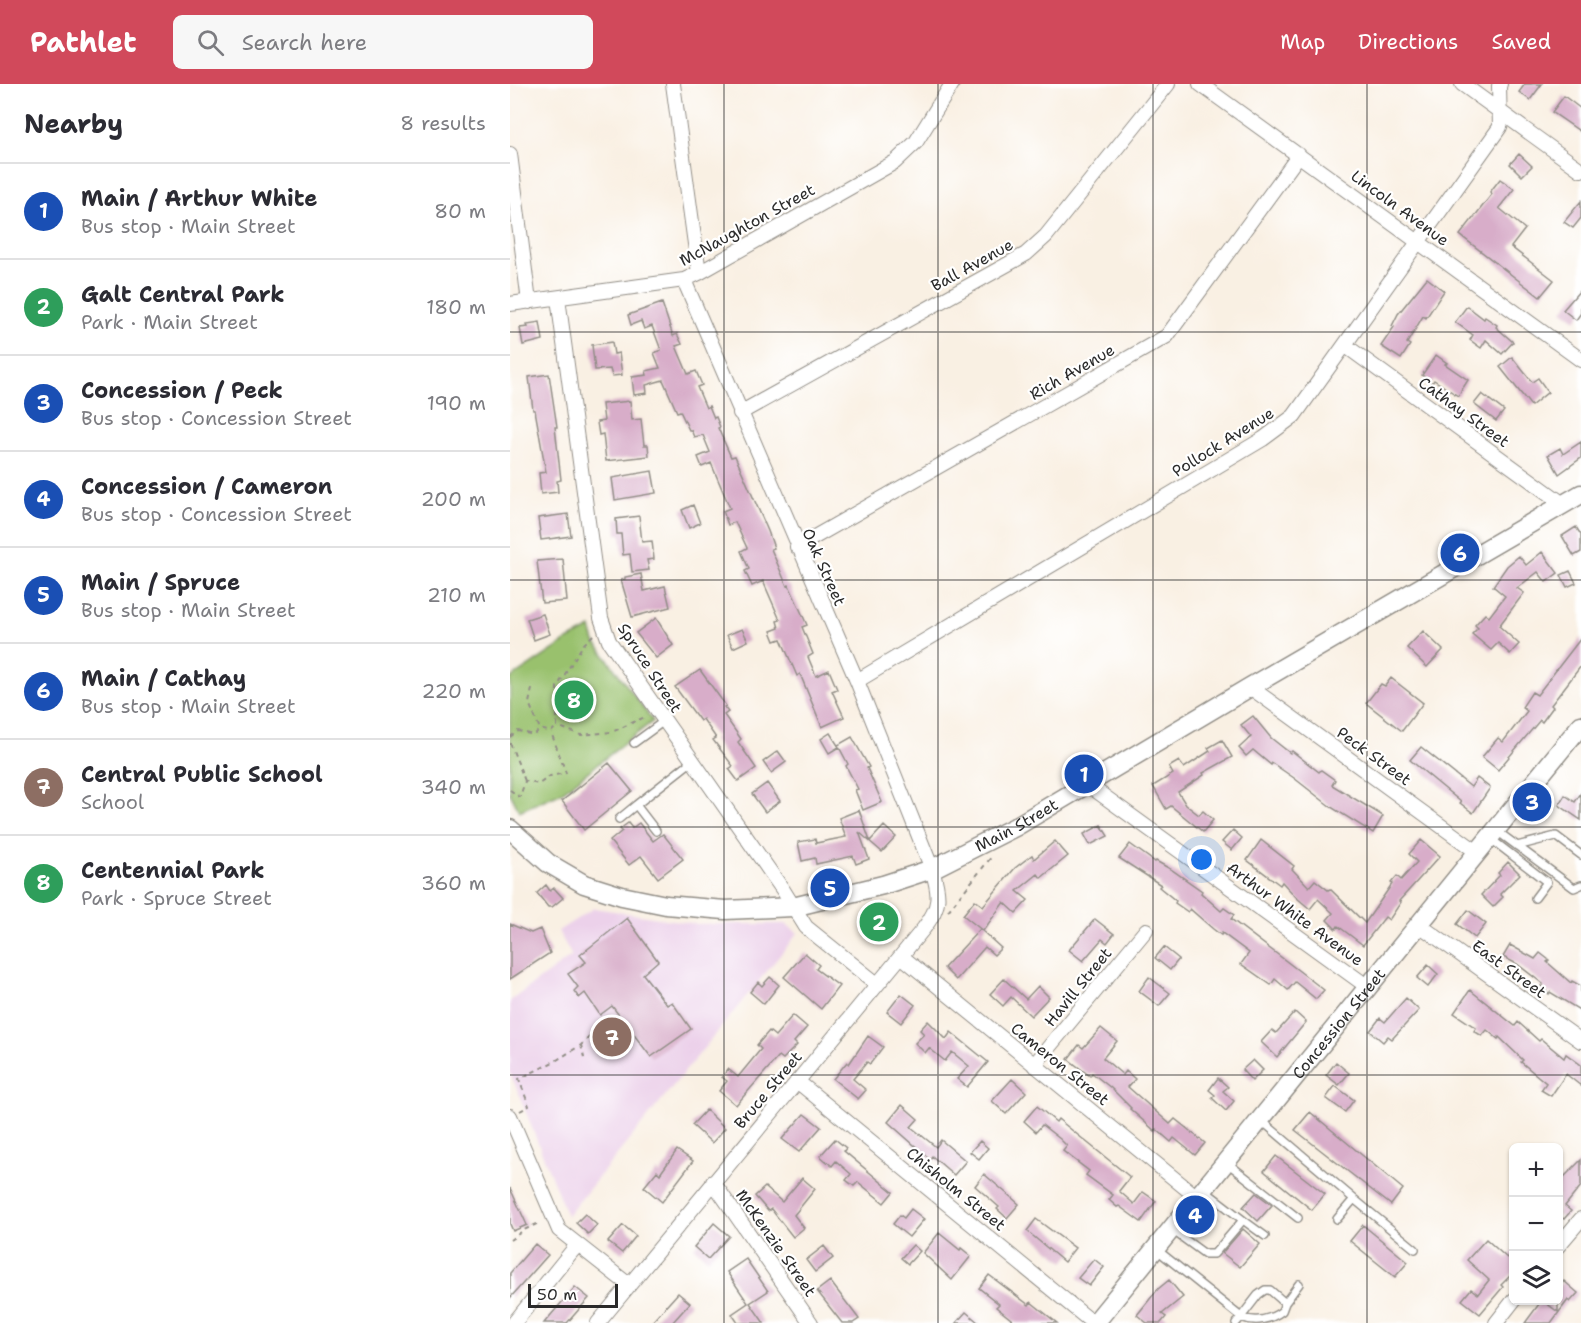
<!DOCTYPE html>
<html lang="en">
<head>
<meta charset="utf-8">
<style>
  :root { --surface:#fff; --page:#f7f7f7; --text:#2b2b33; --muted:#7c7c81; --line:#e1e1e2; --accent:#d1495b }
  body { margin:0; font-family:"Shantell Sans",sans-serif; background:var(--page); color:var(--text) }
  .controls { position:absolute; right:18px; bottom:18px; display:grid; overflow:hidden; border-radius:9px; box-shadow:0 2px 4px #0004 }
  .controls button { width:54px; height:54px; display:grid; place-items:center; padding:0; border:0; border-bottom:2px solid var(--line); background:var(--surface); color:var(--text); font:30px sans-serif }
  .scale { position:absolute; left:18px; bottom:15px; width:90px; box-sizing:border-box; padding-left:6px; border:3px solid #2b2b2b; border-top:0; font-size:16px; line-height:21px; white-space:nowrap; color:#2b2b2b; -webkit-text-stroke:4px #fff; paint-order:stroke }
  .you { position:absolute; left:692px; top:776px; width:21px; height:21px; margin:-15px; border:4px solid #fff; border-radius:50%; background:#1a73e8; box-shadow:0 0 0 9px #1a73e833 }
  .badge { display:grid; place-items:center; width:39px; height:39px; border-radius:50%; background:var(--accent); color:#fff; font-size:20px; font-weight:700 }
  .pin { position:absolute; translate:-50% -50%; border:3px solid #fff; box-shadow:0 2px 6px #0006 }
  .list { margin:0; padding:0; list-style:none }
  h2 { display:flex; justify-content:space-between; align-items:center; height:78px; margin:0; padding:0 24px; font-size:26px }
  h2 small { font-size:20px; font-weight:400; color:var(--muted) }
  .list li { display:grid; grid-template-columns:39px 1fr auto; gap:18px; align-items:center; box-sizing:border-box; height:96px; padding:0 24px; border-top:2px solid var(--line) }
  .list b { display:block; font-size:22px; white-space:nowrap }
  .list p { margin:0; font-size:20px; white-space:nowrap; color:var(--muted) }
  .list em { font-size:20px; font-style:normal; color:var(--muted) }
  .icon { flex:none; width:33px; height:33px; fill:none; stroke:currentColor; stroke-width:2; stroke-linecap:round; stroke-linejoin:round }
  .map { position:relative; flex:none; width:1071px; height:1239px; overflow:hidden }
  header { display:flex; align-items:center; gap:36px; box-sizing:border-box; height:84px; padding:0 30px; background:var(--accent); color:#fff }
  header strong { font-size:28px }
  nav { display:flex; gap:33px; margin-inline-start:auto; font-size:21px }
  .search { width:420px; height:54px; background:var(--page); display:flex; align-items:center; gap:15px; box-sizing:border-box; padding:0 21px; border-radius:9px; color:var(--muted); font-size:22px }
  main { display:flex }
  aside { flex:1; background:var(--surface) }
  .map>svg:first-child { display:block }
</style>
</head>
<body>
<header>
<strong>Pathlet</strong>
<div class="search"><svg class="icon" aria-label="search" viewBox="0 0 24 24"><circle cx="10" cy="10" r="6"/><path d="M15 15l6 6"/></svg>Search here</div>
<nav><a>Map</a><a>Directions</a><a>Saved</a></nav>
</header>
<main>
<aside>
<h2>Nearby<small>8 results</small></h2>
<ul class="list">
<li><span class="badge" style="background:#1a4fb4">1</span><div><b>Main / Arthur White</b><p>Bus stop · Main Street</p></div><em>80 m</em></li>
<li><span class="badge" style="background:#2e9e5b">2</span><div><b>Galt Central Park</b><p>Park · Main Street</p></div><em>180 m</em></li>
<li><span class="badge" style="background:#1a4fb4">3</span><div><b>Concession / Peck</b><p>Bus stop · Concession Street</p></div><em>190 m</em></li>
<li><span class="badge" style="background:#1a4fb4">4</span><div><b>Concession / Cameron</b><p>Bus stop · Concession Street</p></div><em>200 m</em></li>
<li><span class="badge" style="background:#1a4fb4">5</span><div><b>Main / Spruce</b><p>Bus stop · Main Street</p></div><em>210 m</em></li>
<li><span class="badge" style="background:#1a4fb4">6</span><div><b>Main / Cathay</b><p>Bus stop · Main Street</p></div><em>220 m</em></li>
<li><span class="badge" style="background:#8d6e63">7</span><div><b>Central Public School</b><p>School</p></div><em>340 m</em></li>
<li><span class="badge" style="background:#2e9e5b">8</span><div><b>Centennial Park</b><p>Park · Spruce Street</p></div><em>360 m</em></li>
</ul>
</aside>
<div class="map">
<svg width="1071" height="1239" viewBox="0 0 1071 1239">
  <rect width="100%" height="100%" fill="#fff"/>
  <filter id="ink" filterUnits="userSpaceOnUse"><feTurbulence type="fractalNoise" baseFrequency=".0167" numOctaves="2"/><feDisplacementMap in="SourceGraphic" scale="12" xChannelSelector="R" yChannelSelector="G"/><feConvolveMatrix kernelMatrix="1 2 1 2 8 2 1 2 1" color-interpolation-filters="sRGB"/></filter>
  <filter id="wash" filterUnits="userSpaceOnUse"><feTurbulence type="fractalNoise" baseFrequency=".008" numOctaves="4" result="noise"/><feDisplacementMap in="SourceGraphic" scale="24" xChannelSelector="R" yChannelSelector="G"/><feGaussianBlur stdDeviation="1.35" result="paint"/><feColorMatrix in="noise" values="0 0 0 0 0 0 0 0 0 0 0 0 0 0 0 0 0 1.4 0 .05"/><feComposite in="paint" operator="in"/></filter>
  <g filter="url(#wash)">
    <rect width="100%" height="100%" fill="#f9f0e3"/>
    <path fill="#ecd1ea" d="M84 824 187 840H276L288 849 57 1132 0 988V917L62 872 48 847Z"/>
    <path fill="#99c16d" stroke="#62764c" stroke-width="1.5" d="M81 544 85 558 143 637 52 708 9 727 0 709V595L58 556Z"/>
    <g id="blocks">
      <path fill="#d8adc9" d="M1015 0H1032L1020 16 1009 8Z
        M1054 12 1071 25V48L1042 28Z
        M1009 70 1022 82 1012 92 1000 80Z
        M990 95 1004 105 989 124 1015 145 1001 163 1044 196 1030 213 950 151 982 110 980 108Z
        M1071 117V134L1063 144 1054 138Z
        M917 194 934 207 916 234 913 232 897 259 900 261 891 275 871 262 884 243 882 242 888 230Z
        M1071 205V229L1066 236 1053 226Z
        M152 219 163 252 167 250 172 260 166 262 178 290 186 287 192 301 187 303 196 324 199 322 204 334 206 333 210 343 208 344 221 373 225 372 258 447 264 464 261 465 277 502 279 501 297 541 292 543 303 570 298 573 306 592 319 586 327 605 322 607 334 633 312 643 290 590 287 592 271 555 265 557 261 547 269 544 267 537 270 536 253 497 242 502 235 487 239 485 231 467 237 464 225 438 218 441 213 427 220 424 201 379 192 383 188 373 200 368 193 351 184 353 181 346H179L170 327 167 328 153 296 136 301 137 309 124 311 122 293 137 291 136 287 150 284 144 269 151 266 142 242 134 245 131 237 121 241 118 231Z
        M957 222 974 235 975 233 987 241 986 243 1003 258 992 270 976 256 971 264 960 256 963 251 945 238Z
        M30 238 33 256 13 261 10 244 18 243 17 240Z
        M102 258 104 270 109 269 112 291 102 292 100 285 85 286 82 261Z
        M926 271 937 279 935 280 958 296 948 312 924 296 922 299 912 291Z
        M1002 273 1022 298 1028 294 1038 308 1021 322 990 283Z
        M39 290 47 343H45L51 396 47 397 48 408 31 410 29 389 36 388 25 326H23L19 293Z
        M972 310 994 327 986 337 964 320Z
        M120 317 122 336 131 335 134 361H138L139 372 96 377 93 350 89 351 87 338 94 337 92 320Z
        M1071 358V374L1049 390 1038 371 1050 364 1053 370Z
        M142 387 146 409 105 416 102 394Z
        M183 421 190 439 179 444 172 426Z
        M58 430 61 452 31 456 28 434Z
        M129 432 132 458 142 457 144 475 137 476 139 486 122 488 120 470 113 471 111 450H107L106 435Z
        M1066 443 1071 451V468L1064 472 1052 452Z
        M1032 468 1048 489 1036 498 1028 488 1007 504 1014 509 989 542 1009 560 1000 570 988 559 981 566 962 550 968 544 965 541 975 530 979 533 995 512 983 502 997 482 1009 472 1016 481Z
        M53 475 57 517 32 519 27 477Z
        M1060 487 1066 499 1057 503 1051 491Z
        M131 490 134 507 155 502 160 523 122 533 111 496 115 495V493Z
        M33 530 40 550 24 556 17 535Z
        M146 534 163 561 146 574 126 549Z
        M232 545 238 557 223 564 217 551Z
        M913 547 933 566 917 583 897 564Z
        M1071 554V582L1041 621 1043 623 1032 638 1030 636 988 686 972 673 988 654 993 658 1017 627 1012 623 1022 608 1027 611Z
        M190 586 216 622 214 623 218 628 214 631 231 655 228 658 246 684 228 697 219 685 223 682 203 656 206 654 193 635 190 637 165 603Z
        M881 594 913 619 892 647 856 619 871 600 875 602Z
        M743 632 761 654 780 669 782 667 809 688 811 686 825 696 822 701 873 732 863 749 821 723 784 694 762 679 761 681 743 666 736 672 729 664 741 653 731 641Z
        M320 649 329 663 319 669 311 655Z
        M342 653 359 683 357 684 372 718 353 726 345 706 348 705 336 682 338 680 328 661Z
        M712 656 722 673 693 689 694 691 668 708 676 721 689 731 693 727 703 736 693 748 661 722 656 725 643 702 663 690 659 683 669 677 674 684 700 667 698 664Z
        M911 663 961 703 967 694 980 704 963 729 950 719 951 718 900 676Z
        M268 667 276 678 261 689 253 678Z
        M99 679 122 707 74 746 52 717Z
        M257 699 270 717 255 728 242 710Z
        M1071 709V736L1049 721 1055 711 1065 718Z
        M349 726 360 757 374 742 386 753 372 768 349 748 359 775 346 780 343 772 306 780 305 774 292 777 288 758 305 755 306 759 336 753 329 734Z
        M118 739 122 744 129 739 143 757 153 750 173 775 148 794 131 772 119 781 100 757 112 747 110 745Z
        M591 741 598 752 580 761 574 750Z
        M723 746 732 754 722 766 712 758Z
        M751 756 784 782 782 785 799 803 805 796 818 806 820 805 855 839 882 800 881 799 887 792 891 796 907 778 899 770 911 756 930 772 889 817 891 818 879 836 875 833 853 861 828 842 826 845 817 836 823 829 808 815 800 825 787 814 772 798 770 801 737 776Z
        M545 757 558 772 531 794 528 790 507 807 518 816 506 829 494 818 473 847 453 831 465 816 473 822 505 784 522 771 524 775Z
        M620 760 645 778 646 777 662 786 692 807 691 809 711 827 714 824 724 831 721 835 814 906 806 915 785 898 778 906 765 895 761 901 731 880 739 869 712 849 711 851 703 845 680 825 678 828 665 819 666 817 649 803 651 801 609 774Z
        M998 778 1010 790 990 810 993 813 983 823 971 811 990 791 988 789Z
        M36 801 40 807 44 804 53 814 42 823H38L27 809Z
        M958 826 976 840 965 854 947 840Z
        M117 834 148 877 133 890 157 921 162 918 181 945 141 973 102 922 90 931 75 909 69 914 64 907 68 903 58 890 76 878 70 871Z
        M585 835 604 850 597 859 592 855 573 877 559 866Z
        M0 840 21 849 30 845 40 869 0 895Z
        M470 845 491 864 484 871 475 863 446 896 434 884Z
        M1000 861 1025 875 1030 869 1039 876 1037 878 1061 899 1062 897 1071 902V927L1040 908 1039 910 1031 902 1033 900 1007 880 993 873Z
        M654 863 669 875 660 886 645 874Z
        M295 869 309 881 306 885 329 902 311 925 274 893Z
        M918 881 928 890 918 903 907 894Z
        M260 893 269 901 254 920 240 908 248 898 252 902Z
        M639 893 660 909 649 922 629 907Z
        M494 895 516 915 528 902 539 913 521 932 501 913 493 922 480 910Z
        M960 906 1005 942 1008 938 1029 957 1031 955 1054 974 1056 970 1071 981V1002L1056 990 1041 1012 1031 1006 1036 999 1011 978 1013 976 989 953 988 955 977 946 972 952 964 947 966 944 944 929Z
        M391 910 405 921 391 939 377 928Z
        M896 914 909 926 882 955 878 952 873 958 860 947 870 934 875 938Z
        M785 928 796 938 767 973 751 958 762 946 766 949Z
        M283 931 297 943 284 958 287 961 273 975 269 972 226 1021 209 1007 217 997 212 993 218 985 228 993 251 965 247 961 259 947 265 952Z
        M418 937 436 955 441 948 478 978 457 1003 447 995 459 982 442 968 435 977 419 964 415 969 405 959 414 950 410 946Z
        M591 944 607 957 593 974 613 991 616 987 625 995 618 1003 660 1040 665 1035 695 1059 685 1071 664 1054 661 1058 646 1045 645 1047 620 1025 621 1024 601 1004 582 989 580 992 558 975 569 961 573 964Z
        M358 952 373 963 360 980 357 978 343 995 356 1006 348 1015 323 995 337 978 339 980Z
        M743 976 753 986 742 997 732 986Z
        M826 978 839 989 829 1001 816 991Z
        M708 994 718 1003 713 1007 724 1017 716 1027 702 1014 705 1011 699 1006Z
        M502 995 516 1008 496 1030 482 1017Z
        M825 1002 844 1016 835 1028 816 1014Z
        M392 1021 408 1035 401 1043 426 1063 431 1056 456 1077 444 1091 422 1072 420 1075 378 1038Z
        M527 1022 546 1038 548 1035 620 1093 609 1107 624 1120 633 1108 646 1117 631 1138 609 1122 607 1123 599 1116 603 1111 576 1091 579 1087 553 1067 557 1062 550 1055 532 1041 526 1048 514 1037Z
        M196 1026 215 1044 202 1059 182 1041Z
        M800 1028 893 1105 881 1121 785 1046Z
        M294 1030 311 1043 289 1068 272 1055Z
        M325 1055 336 1064 334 1067 383 1108 374 1119 348 1098 344 1102 336 1096 341 1090 326 1077 322 1082 310 1072Z
        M470 1057 478 1064 469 1075 460 1068Z
        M167 1066 183 1077 152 1118 134 1103 147 1087 150 1090Z
        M766 1072 815 1110 802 1126 754 1087Z
        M1071 1076V1102L1055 1122 1061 1127 1054 1135 1048 1131V1099Z
        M474 1090 509 1120 497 1134 487 1125 489 1123 465 1102Z
        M292 1094 305 1105 284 1131 294 1144 283 1153 261 1125 258 1127 245 1112 255 1103 272 1118Z
        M0 1104 17 1141 3 1147 0 1140Z
        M746 1109 762 1121 748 1137 733 1123Z
        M401 1125 414 1135 399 1153 383 1140 390 1131 394 1134Z
        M75 1130 87 1141 78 1150 66 1139Z
        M526 1135 565 1164 554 1178 517 1147Z
        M204 1139 219 1152 198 1175 184 1163Z
        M113 1141 126 1152 112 1169 98 1158Z
        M853 1141 898 1178 885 1193 840 1157Z
        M733 1145 750 1160 730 1183 712 1169Z
        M429 1149 450 1166 451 1164 461 1172 442 1196 413 1169Z
        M976 1155 997 1174 1004 1167V1188L991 1201 993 1203 970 1230 952 1216 961 1205 968 1210 979 1196 957 1176Z
        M25 1160 38 1171 0 1214V1189Z
        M403 1161 410 1167 398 1180 391 1174Z
        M314 1162 323 1174 305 1188 296 1176Z
        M236 1175 258 1207 240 1219 254 1239H228L222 1230 238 1219 217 1188Z
        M584 1175 594 1183 579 1202 568 1194Z
        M479 1191 519 1221 521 1218 547 1239H506L486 1223 489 1220 469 1204Z
        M659 1196 673 1213 652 1230 656 1233 651 1239H637L627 1231 648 1205Z
        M320 1197 349 1235 343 1239H332L307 1207Z
        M1054 1197 1068 1209 1060 1218 1058 1216 1041 1239H1015L1032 1216 1048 1228V1203Z
        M65 1203 79 1214 57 1239H34Z
        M168 1209 180 1219 162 1239H141Z
        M456 1228 469 1239H446Z"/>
    </g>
  </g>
  <g filter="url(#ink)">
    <use href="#blocks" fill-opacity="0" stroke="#928e87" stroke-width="1.5"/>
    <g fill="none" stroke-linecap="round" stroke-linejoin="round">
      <g stroke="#928e87" stroke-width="10">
        <path id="lane" d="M124 659 154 637
          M109 735 126 721
          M146 747 126 721 182 677
          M987 747 1064 804 1071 801
          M981 755 1037 798 1025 814
          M1007 762 1046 752 1071 771
          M752 1037 844 1115 905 1165
          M716 1078 788 1134
          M827 1135 844 1115
          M733 1136 755 1152
          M662 1146 695 1170H704L733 1136 694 1106
          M646 1165 731 1233 748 1211 755 1206H760L775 1219 772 1227C760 1236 745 1239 731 1233L726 1239
          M775 1219 789 1200"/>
      </g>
      <g stroke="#928e87" stroke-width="16">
        <path id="street" d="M163 0 189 189
          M690 0 1071 276
          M952 0 1071 86
          M0 70 19 218
          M48 214 91 534 99 557 273 806 296 843 367 900
          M0 220 174 196 189 189 385 78 406 58 442 0
          M836 262 1053 420
          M230 329 516 170 536 152 658 0
          M287 463 657 252 789 71
          M347 597 753 355 784 332 990 43 989 2 990 0
          M740 603 967 768
          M577 700 858 903
          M908 840 1071 957
          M391 872 688 1114
          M524 981 636 846
          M287 997 583 1239
          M0 1032 49 1146 119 1201
          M203 1098 301 1239
          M1048 1162 1071 1135
          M4 1239 67 1161
          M88 1239 414 844C431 822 430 811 422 785L347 597 174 196
          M986 1239 1004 1216"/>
      </g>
      <g stroke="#928e87" stroke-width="21">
        <g id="secondary">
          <path id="s1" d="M0 745 38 779 74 800 112 812 156 821 215 826 283 823 373 801 422 785 505 743 740 603 1071 410"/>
          <path id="s2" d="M585 1239 1071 641"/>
        </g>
      </g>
      <path stroke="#928e87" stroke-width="2" stroke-dasharray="4.5 4.5" stroke-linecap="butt" d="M83 551 73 561 47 603V642L71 651 102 648 137 632
        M22 605 19 619 30 645 41 648
        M0 653 8 647 24 651 30 645
        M0 659 15 697
        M0 706 10 713 15 697 29 700 40 692 56 689 41 648 46 643
        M438 827 483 771
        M71 961 75 978
        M10 1027 19 1022 9 995 47 976 71 961 91 942
        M0 1156 14 1146 31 1138"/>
      <use href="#lane" stroke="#fff" stroke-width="7"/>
      <use href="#street" stroke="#fff" stroke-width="14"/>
      <use href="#secondary" stroke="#fff" stroke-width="18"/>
    </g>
  </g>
  <path fill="none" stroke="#2b2b2b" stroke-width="1.5" stroke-opacity="0.55" d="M214 0V1239M428 0V1239M643 0V1239M857 0V1239M0 248H1071M0 496H1071M0 743H1071M0 991H1071"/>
  <g text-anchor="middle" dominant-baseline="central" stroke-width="4.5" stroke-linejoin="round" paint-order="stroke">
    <g font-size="16" fill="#2b2b2b" stroke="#fff">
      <text transform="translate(890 124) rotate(36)">Lincoln Avenue</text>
      <text transform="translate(237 141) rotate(-29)">McNaughton Street</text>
      <text transform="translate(462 181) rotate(-29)">Ball Avenue</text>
      <text transform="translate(562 288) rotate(-30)">Rich Avenue</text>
      <text transform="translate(954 328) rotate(36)">Cathay Street</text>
      <text transform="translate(713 358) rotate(-32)">Pollock Avenue</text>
      <text transform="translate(314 483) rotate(66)">Oak Street</text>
      <text transform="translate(140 584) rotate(57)">Spruce Street</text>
      <text transform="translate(864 672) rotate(36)">Peck Street</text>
      <text stroke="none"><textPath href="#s1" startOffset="544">Main Street</textPath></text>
      <text transform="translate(785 830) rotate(36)">Arthur White Avenue</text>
      <text transform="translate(999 885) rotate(36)">East Street</text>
      <text transform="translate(568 903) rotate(-51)">Havill Street</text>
      <text stroke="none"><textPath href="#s2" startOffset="386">Concession Street</textPath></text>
      <text transform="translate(550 980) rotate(39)">Cameron Street</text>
      <text transform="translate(258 1006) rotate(-50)">Bruce Street</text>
      <text transform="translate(446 1105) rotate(39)">Chisholm Street</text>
      <text transform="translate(266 1159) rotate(55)">McKenzie Street</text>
    </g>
  </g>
</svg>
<div class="controls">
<button>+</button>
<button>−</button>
<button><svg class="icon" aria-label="layers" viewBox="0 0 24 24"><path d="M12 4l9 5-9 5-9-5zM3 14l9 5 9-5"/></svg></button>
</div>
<div class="scale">50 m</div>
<div class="you"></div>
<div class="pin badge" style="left:574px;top:690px;background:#1a4fb4">1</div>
<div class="pin badge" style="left:369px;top:838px;background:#2e9e5b">2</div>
<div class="pin badge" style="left:1022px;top:718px;background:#1a4fb4">3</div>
<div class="pin badge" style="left:685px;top:1131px;background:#1a4fb4">4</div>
<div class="pin badge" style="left:320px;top:804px;background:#1a4fb4">5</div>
<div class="pin badge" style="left:950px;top:469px;background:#1a4fb4">6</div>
<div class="pin badge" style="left:102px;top:953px;background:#8d6e63">7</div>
<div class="pin badge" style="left:64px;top:616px;background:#2e9e5b">8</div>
</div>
</main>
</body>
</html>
